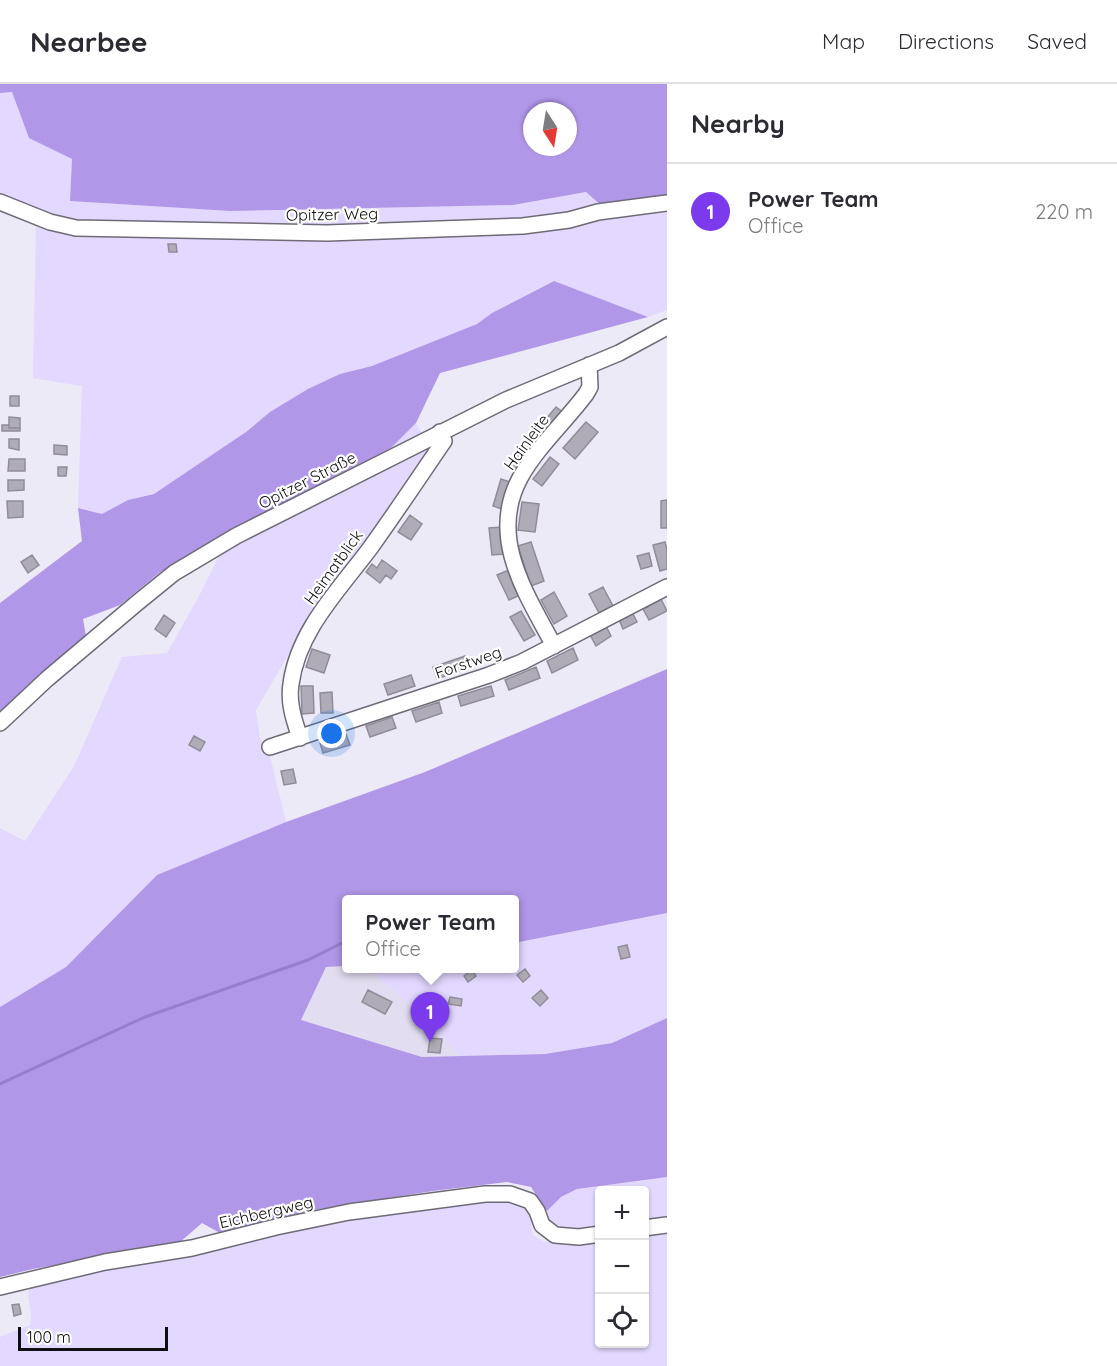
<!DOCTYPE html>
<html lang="en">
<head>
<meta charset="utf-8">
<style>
  :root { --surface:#fff; --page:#f2f2f3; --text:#2b2b33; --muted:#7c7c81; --line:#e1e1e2; --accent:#7c3aed }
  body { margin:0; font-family:Quicksand,sans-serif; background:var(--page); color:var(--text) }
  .controls { position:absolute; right:18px; bottom:18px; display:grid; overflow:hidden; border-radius:6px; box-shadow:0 2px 4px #0004 }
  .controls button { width:54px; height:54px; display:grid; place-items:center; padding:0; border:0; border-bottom:2px solid var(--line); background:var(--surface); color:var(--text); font:30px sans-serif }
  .compass { position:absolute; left:523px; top:18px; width:54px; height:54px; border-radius:50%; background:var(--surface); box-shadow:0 2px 4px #0004; rotate:168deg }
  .scale { position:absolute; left:18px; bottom:15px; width:150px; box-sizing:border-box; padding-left:6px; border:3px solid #0f0e12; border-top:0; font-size:16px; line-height:21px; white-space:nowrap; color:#0f0e12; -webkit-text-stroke:4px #fff; paint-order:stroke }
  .you { position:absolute; left:332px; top:650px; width:21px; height:21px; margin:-15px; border:4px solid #fff; border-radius:50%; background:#1a73e8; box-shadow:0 0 0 9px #1a73e833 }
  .badge { display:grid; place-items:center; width:39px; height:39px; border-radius:50%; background:var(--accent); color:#fff; font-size:20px; font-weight:700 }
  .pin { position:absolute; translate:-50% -50px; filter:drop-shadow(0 2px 3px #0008) }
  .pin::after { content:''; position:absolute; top:32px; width:21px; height:18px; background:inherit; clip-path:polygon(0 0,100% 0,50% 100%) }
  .popup { position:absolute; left:342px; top:811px; width:177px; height:78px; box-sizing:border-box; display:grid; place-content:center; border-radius:6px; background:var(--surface); filter:drop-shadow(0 2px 4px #0005); font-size:20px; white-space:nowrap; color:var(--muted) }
  .popup b { font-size:22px; color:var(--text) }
  .popup::after { content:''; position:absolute; left:50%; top:100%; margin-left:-12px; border:12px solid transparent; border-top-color:var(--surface) }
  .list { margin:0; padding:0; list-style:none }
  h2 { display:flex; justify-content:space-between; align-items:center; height:78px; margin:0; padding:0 24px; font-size:26px }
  h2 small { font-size:20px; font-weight:400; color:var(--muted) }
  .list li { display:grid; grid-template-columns:39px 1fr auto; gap:18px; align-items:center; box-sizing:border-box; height:96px; padding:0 24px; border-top:2px solid var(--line) }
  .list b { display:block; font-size:22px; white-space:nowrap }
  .list p { margin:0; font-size:20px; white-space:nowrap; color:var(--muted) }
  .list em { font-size:20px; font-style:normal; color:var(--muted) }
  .icon { flex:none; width:33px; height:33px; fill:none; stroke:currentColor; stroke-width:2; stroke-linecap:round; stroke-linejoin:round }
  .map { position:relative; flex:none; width:667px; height:1282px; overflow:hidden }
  header { display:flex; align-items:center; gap:36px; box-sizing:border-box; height:84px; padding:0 30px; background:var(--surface); border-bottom:2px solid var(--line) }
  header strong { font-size:28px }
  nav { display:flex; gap:33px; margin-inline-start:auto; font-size:21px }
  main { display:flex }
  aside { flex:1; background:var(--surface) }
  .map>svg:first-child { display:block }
</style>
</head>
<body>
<header>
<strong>Nearbee</strong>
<nav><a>Map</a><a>Directions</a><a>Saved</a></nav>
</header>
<main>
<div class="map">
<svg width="667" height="1282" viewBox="0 0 667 1282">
  <rect width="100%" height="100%" fill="#edeaf7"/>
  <path fill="#e2ddf0" d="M346 882V884L369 885 419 929 461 972 422 973 301 936 326 883Z"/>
  <path fill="#e3d8ff" d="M12 7 30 54 72 75 70 117 230 127 513 121 586 108 667 114V226L648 233 553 197 492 229 477 240 372 282 340 290 270 328 219 369 154 410 128 416 102 430 78 424 82 302 33 294 36 136 0 114V9Z
    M416 339 432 368 370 457 292 565 256 626 260 654 269 668 286 738 157 791 66 883 0 923V744L25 757 74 682 122 573 167 569 198 514 232 446 391 364Z
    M667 829V934L612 959 545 970 461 972 419 929 369 885 514 884V859Z
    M667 1093V1135L645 1138 644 1106H600L599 1145H565L549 1136 547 1127 561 1113 577 1105Z
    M491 1114 528 1121 535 1132 531 1141 533 1151 544 1158 599 1154 600 1260H644L645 1148 667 1145V1282H0V1253L30 1241C34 1227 26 1220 29 1205L38 1200 324 1138Z"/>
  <path fill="#b197e8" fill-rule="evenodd" d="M0 0H667V114L602 122 586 108 513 121 230 127 70 117 72 75 29 54 12 8 0 9ZM532 27H568V63H532Z
    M554 197 648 233 440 289 416 339 391 364 232 446 159 489 120 521 83 535 86 552 0 628V519L82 457 78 424 102 430 128 416 154 410 246 348 270 328 308 305 340 290 372 282 477 240 492 229Z
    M667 585V829L514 859V816H346V882L326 883 301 936 422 973 545 970 612 959 667 934V1093L577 1105 561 1113 547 1127 531 1103 507 1098 433 1107 313 1126 220 1149 202 1139 179 1159 33 1185 0 1193V923L66 883 157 791 286 738 425 688Z"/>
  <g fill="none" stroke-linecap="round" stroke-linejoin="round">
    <path stroke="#977ecd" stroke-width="3" d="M0 1000 145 933 308 876 346 857"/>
  </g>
  <path fill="#afacb8" stroke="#908d98" stroke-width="1.5" d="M168 160H176L177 168H169Z
    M10 312H19V322H10Z
    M556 323 564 329 554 342 546 335Z
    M9 333 20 334V344H9Z
    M586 338 598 348 575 375 563 364Z
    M2 341H9V344H20V347H2Z
    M530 353 539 361 517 388 508 381Z
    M9 355H19V366L9 364Z
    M54 361 67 362V371L54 370Z
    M550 373 559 380 542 402 533 395Z
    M9 375H25V387H8Z
    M58 383H67L66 392H58Z
    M501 395 513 399 505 426 493 422Z
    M8 396H24V406L8 407Z
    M667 416V444H661V417Z
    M7 417H23V433L8 434Z
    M522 418 539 420 535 448 518 446Z
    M410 431 422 440 411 456 398 448Z
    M502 443 504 470 492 471 489 444Z
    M531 458 544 497 531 502 518 462Z
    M665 458 667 465V485L660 487 653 461Z
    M649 469 652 482 641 485 637 472Z
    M32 471 39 481 28 489 21 478Z
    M382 476 397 487 391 495 386 491 380 499 366 488 372 480 377 484Z
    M509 486 520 511 509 516 497 491Z
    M603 503 613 522 599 529 589 510Z
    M554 508 567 532 554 540 541 516Z
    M660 513 667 527 649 536 643 525 648 523 646 520Z
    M631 526 637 538 623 545 618 533Z
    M521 527 535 551 524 557 510 533Z
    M164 531 175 539 166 553 155 545Z
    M605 540 611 552 596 562 589 549Z
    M573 564 578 576 552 589 547 577Z
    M312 565 330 571 324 589 306 583Z
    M465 572 469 583 437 595 433 583Z
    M536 583 540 594 509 606 505 596Z
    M411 591 415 602 388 611 384 600Z
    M301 602H313L314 629 302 630Z
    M491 602 494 612 461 622 458 612Z
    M332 608 333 629H321L320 609Z
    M439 618 442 629 416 638 412 627Z
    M392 633 396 644 370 653 366 642Z
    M346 650 350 661 323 669 320 659Z
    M194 652 205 658 200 667 189 661Z
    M293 685 296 699 284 701 281 687Z
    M627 861 630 873 621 875 618 863Z
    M525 885 530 892 523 898 517 891Z
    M472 886 476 892 468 898 464 892Z
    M368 906 392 918 385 930 362 918Z
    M541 906 548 914 540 922 532 914Z
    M450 913 462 915 461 922 448 920Z
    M430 954 442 955 440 969 428 968Z
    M19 1220 21 1230 14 1232 12 1221Z"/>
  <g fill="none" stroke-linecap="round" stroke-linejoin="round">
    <g stroke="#6e6b76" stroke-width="18">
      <path id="minor" d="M0 118 50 138 76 144 327 149 523 142 569 136 598 128 667 119
        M554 562C526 509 488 454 520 394 537 363 565 338 586 310L590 303 589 281
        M0 639 47 595 137 519 174 489 236 452 506 316 619 269 667 243
        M300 654C294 636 288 619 291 600 298 546 340 505 371 463 396 428 420 392 444 357L440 348
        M270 663 489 591 522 578 667 503
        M644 1144 667 1141
        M0 1203 105 1178 192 1164 276 1143 349 1128 485 1110H510L530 1117 537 1127 542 1141 555 1151 579 1153 600 1150"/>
    </g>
    <use href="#minor" stroke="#fff" stroke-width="15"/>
  </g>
  <g text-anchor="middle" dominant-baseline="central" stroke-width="4.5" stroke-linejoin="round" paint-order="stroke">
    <g font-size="16" fill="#0f0e12" stroke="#fff">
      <text transform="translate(332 130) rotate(-1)">Opitzer Weg</text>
      <text transform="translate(526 358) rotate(-54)">Hainleite</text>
      <text transform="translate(307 396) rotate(-27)">Opitzer Straße</text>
      <text transform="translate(333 483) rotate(-54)">Heimatblick</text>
      <text transform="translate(468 578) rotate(-19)">Forstweg</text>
      <text transform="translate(266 1128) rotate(-13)">Eichbergweg</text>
    </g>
  </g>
</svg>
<div class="controls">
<button>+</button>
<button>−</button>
<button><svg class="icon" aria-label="locate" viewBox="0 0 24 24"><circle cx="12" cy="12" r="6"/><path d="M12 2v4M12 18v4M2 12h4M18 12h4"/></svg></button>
</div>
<svg class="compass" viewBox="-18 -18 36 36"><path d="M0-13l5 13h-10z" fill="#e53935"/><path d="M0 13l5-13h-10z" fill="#7c7c81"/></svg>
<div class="scale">100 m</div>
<div class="you"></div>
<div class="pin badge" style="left:430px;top:958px">1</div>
<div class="popup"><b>Power Team</b>Office</div>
</div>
<aside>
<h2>Nearby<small></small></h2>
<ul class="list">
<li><span class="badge">1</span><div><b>Power Team</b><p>Office</p></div><em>220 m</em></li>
</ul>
</aside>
</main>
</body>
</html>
